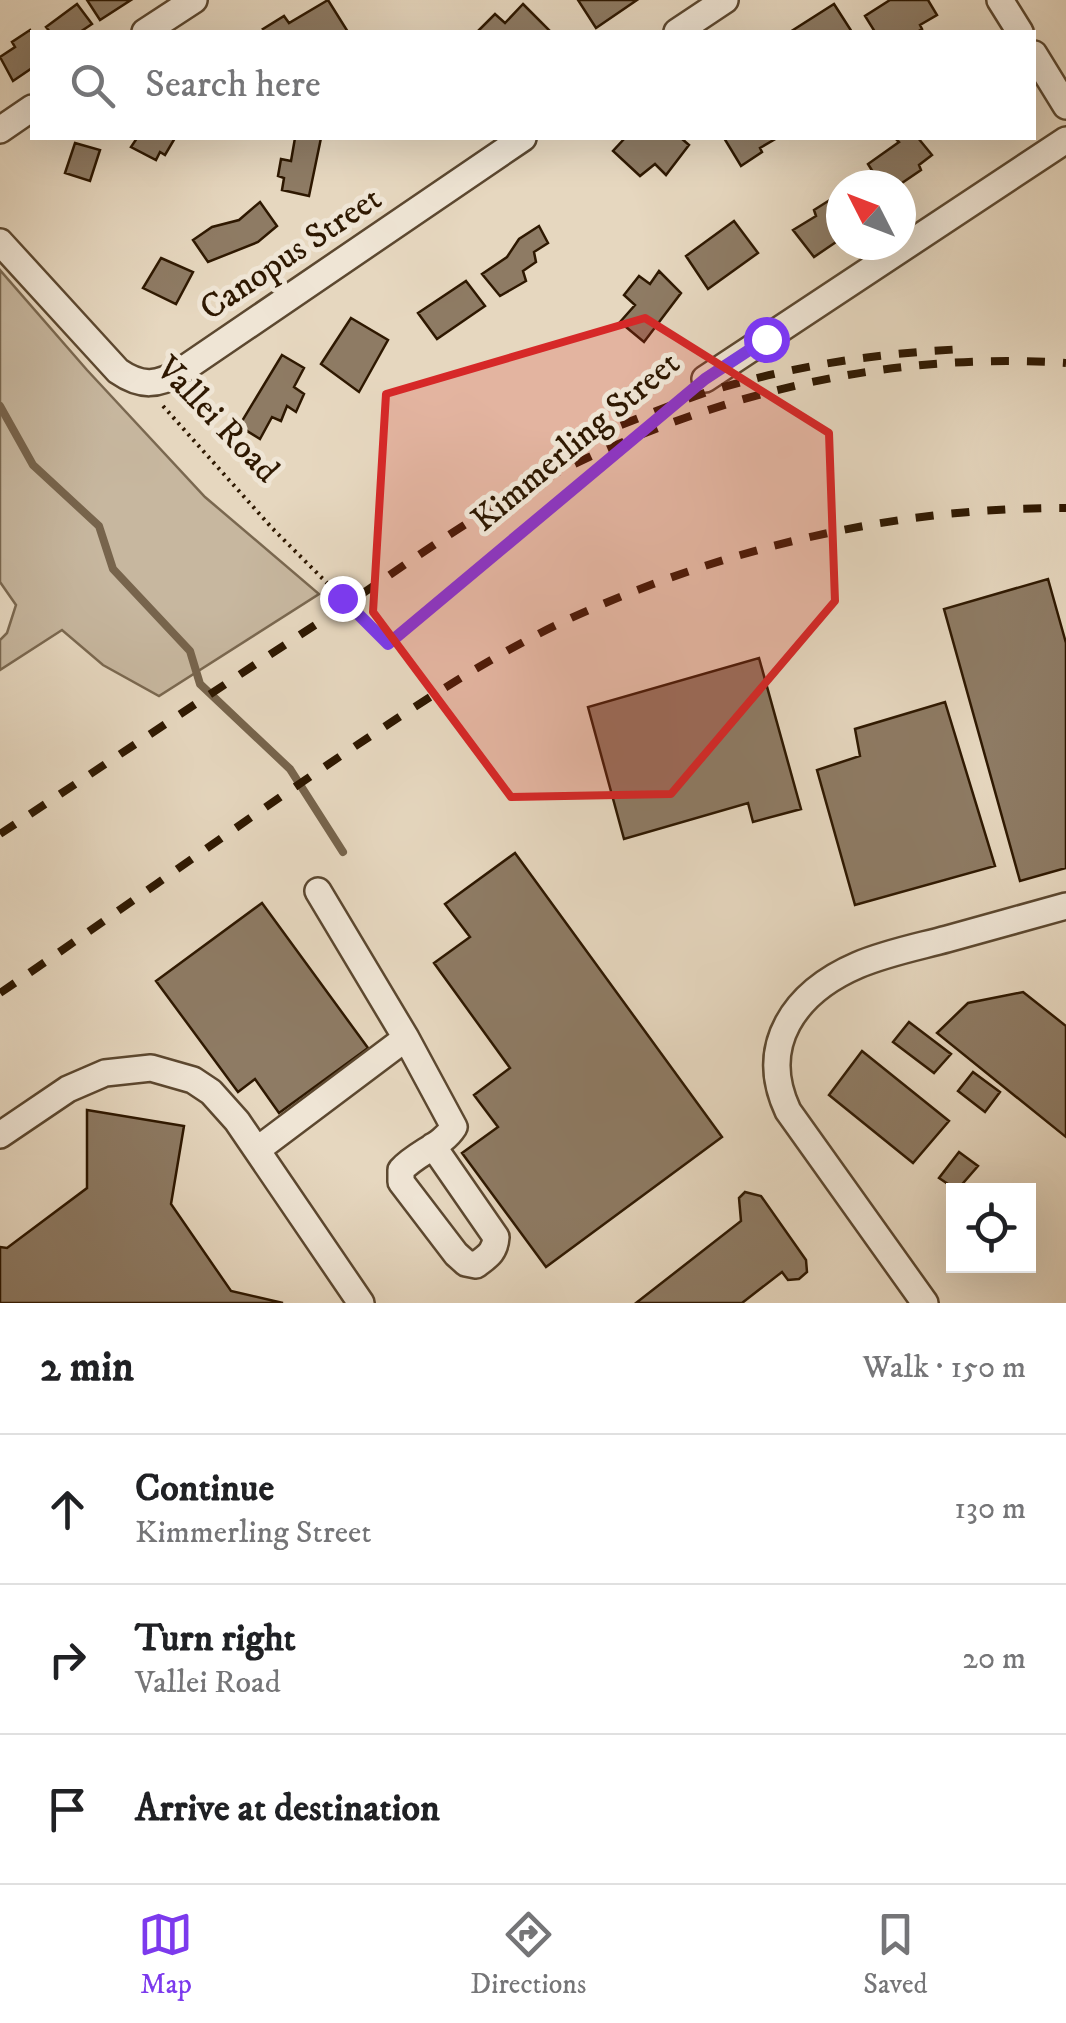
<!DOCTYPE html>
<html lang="en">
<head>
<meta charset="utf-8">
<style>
  :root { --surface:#fff; --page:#f6f6f6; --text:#202124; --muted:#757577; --line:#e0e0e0; --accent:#7c3aed }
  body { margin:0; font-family:"IM FELL DW Pica",serif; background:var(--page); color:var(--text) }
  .controls { position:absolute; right:30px; bottom:30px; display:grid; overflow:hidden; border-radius:0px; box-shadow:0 10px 40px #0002 }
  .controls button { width:90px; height:90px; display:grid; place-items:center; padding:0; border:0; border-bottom:2px solid var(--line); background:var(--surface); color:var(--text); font:50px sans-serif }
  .compass { position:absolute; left:826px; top:170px; width:90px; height:90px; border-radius:50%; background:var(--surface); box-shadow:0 10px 40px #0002; rotate:312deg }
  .stop { position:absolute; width:30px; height:30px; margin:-22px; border:8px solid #7c3aed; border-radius:50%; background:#fff }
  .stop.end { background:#7c3aed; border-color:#fff; box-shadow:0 2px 10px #0008 }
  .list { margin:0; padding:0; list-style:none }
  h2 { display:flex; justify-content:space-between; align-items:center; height:130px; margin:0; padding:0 40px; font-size:42px }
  h2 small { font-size:32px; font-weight:400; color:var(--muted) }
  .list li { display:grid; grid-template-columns:65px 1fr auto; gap:30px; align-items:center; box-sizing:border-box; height:150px; padding:0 40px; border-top:2px solid var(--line) }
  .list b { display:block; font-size:38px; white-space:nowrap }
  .list p { margin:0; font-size:32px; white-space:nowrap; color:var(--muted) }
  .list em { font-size:32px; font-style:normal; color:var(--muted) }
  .icon { flex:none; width:55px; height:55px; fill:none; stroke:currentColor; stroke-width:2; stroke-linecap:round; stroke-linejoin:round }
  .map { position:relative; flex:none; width:1066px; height:1303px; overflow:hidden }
  .search { position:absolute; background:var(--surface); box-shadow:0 10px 40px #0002; left:30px; right:30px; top:30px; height:110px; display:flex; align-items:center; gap:25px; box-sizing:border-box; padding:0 35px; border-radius:0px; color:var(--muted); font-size:38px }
  .sheet { height:580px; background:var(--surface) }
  nav { display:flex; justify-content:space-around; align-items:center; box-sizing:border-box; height:140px; border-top:2px solid var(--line); background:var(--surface); font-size:28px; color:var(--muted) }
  nav a { display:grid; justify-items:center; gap:5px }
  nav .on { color:var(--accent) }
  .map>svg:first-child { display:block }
</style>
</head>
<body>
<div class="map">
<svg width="1066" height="1303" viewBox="0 0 1066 1303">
  <rect width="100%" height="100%" fill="#e6d7bf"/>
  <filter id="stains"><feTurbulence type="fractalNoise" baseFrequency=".002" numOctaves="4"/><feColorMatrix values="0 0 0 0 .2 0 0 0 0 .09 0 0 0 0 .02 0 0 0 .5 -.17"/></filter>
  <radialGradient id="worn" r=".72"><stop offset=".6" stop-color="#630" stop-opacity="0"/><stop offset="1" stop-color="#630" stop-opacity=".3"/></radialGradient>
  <path fill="#c7b79f" stroke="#7a6850" stroke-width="2.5" d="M0 270 87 370 205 497 319 594 159 696 103 665 62 630 0 670V640L7 633 16 605 0 582Z"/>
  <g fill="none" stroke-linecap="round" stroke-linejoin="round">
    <path stroke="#77644c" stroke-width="8" d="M0 406 33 465 99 526 113 569 190 651 200 684 290 769 343 852"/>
  </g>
  <path fill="#8e7b64" stroke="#2e1801" stroke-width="2.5" d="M87 0H131L100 20Z
    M328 0 348 32H266L263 29 284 16 289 23Z
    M578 0H637L596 28Z
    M890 0H928L937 15 920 25 922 29 917 32H875L865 16Z
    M77 4 92 24 80 32H50L46 27Z
    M523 4 549 30 546 32H477L495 14 505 23Z
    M834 4 852 32H790Z
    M30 30 32 34V68L13 81 0 57 15 47 12 42Z
    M137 138H175L165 155 160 152 156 160 131 147Z
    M295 138H321L309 196 282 190 284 178 278 176 281 159 291 161Z
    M625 138H681L689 145 666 175 655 164 640 176 613 151Z
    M724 138H777L760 148 762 152 741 166Z
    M895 138H918L932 155 919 165 921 170 899 185H881L868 164 899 142Z
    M75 143 100 150 90 181 65 173Z
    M841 193V232L834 237 836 242 814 257 793 230 816 216 814 210Z
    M260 202 277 226 258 242 208 262 193 240 212 227 239 220Z
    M734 221 758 253 708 289 686 256Z
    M539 226 548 243 534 252 536 262 523 271 526 281 500 296 482 274 507 257 519 239Z
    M161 258 193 272 176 304 143 288Z
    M659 271 681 293 644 342 620 322 635 305 624 295 639 276 650 284Z
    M466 281 485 306 437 339 418 313Z
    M351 318 388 340 359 392 321 364Z
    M282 355 304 368 294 387 304 394 296 412 287 406 281 421 272 417 260 439 239 426Z
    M1048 579 1066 643V868L1020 881 944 609Z
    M759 658 801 809 753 822 748 803 624 839 588 707Z
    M945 702 995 866 855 905 817 770 860 756 855 729Z
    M515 853 722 1137 546 1267 462 1153 498 1127 474 1095 510 1068 434 963 470 937 445 904Z
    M262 903 368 1048 279 1113 255 1079 238 1092 156 981Z
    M1023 992 1066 1026V1137L937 1033 968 1003Z
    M909 1022 951 1054 934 1073 893 1042Z
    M862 1051 949 1121 913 1163 829 1095Z
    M973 1072 1000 1092 985 1112 958 1091Z
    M87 1110 184 1126 171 1204 231 1291 283 1303H0V1247L7 1248 87 1188Z
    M959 1152 978 1166 957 1190 939 1178Z
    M745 1192 761 1196 806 1260 807 1272 799 1279 788 1280 782 1272 742 1303H636L741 1221 739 1198Z"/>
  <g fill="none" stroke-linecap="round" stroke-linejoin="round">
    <g stroke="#5c4830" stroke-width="30">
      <path id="minor" d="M1000 0 1020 32
        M145 32 194 0
        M677 32 725 0
        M1034 54 1066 106
        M0 130 32 108
        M0 242 118 371C141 387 158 386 181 371L523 138
        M705 379 1066 140
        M318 891 406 1038 454 1127C442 1146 416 1153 401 1170V1182L456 1254 466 1263 476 1265C488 1256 495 1252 496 1237L433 1146
        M0 1135 68 1089 105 1073 151 1068 193 1080 211 1092 237 1121 361 1303
        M257 1150 406 1038
        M925 1303 788 1111C757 1045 795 992 858 965 886 953 917 947 947 939 987 928 1026 917 1066 906"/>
    </g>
    <path stroke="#2e1801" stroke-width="4" stroke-dasharray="2.5 5" stroke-linecap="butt" d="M163 406 272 528 388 644 686 395"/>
    <use href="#minor" stroke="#efe5d5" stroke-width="25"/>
    <path stroke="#2e1801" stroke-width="8" stroke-dasharray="18 18" stroke-linecap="butt" d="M621 425C649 414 678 402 707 392 790 366 878 353 965 349
      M0 834C112 760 223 685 335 612 394 573 452 530 513 496 681 402 873 350 1066 363
      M0 993C119 912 234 827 354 747 429 697 506 646 589 610 737 545 904 507 1066 508"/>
  </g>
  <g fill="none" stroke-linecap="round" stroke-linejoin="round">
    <path stroke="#7c3aed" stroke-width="12" d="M342 598 388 644 705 379 766 339"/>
  </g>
  <path fill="#d62828" fill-opacity="0.2" stroke="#d62828" stroke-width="8" stroke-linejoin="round" d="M645 318 829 433 835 601 671 794 511 797 373 612 386 394Z"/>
  <g text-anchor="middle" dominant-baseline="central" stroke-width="10" stroke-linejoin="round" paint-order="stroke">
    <g font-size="35" fill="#2e1801" stroke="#efe5d5">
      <text transform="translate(291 254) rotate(-34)">Canopus Street</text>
      <text transform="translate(217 420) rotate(46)">Vallei Road</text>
      <text transform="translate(576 442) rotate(-40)">Kimmerling Street</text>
    </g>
  </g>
  <rect width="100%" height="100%" filter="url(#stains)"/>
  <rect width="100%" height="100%" fill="url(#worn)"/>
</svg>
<div class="controls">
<button><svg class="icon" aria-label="locate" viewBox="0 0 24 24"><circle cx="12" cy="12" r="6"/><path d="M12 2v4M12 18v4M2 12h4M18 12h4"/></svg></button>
</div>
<svg class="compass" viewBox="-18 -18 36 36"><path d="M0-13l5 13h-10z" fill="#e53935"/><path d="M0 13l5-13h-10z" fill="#757577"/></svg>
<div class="stop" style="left:766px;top:339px"></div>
<div class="stop end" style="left:342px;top:598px"></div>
<div class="search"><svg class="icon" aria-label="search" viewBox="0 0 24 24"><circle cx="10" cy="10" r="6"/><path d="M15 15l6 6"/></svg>Search here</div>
</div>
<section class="sheet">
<h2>2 min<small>Walk · 150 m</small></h2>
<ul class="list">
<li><svg class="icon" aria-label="ahead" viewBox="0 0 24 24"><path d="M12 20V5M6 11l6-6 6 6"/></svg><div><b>Continue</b><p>Kimmerling Street</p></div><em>130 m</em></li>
<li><svg class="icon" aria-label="right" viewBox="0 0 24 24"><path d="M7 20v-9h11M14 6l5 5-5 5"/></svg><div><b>Turn right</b><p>Vallei Road</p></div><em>20 m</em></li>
<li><svg class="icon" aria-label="arrive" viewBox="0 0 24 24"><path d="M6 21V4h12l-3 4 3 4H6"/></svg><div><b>Arrive at destination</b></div></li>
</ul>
</section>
<nav>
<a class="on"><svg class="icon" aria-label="map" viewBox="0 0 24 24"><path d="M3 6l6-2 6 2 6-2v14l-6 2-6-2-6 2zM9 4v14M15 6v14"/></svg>Map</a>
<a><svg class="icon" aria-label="directions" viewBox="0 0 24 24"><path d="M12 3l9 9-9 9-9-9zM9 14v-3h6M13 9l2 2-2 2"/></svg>Directions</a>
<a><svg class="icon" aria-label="saved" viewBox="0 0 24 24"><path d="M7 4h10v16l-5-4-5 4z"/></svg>Saved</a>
</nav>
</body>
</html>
